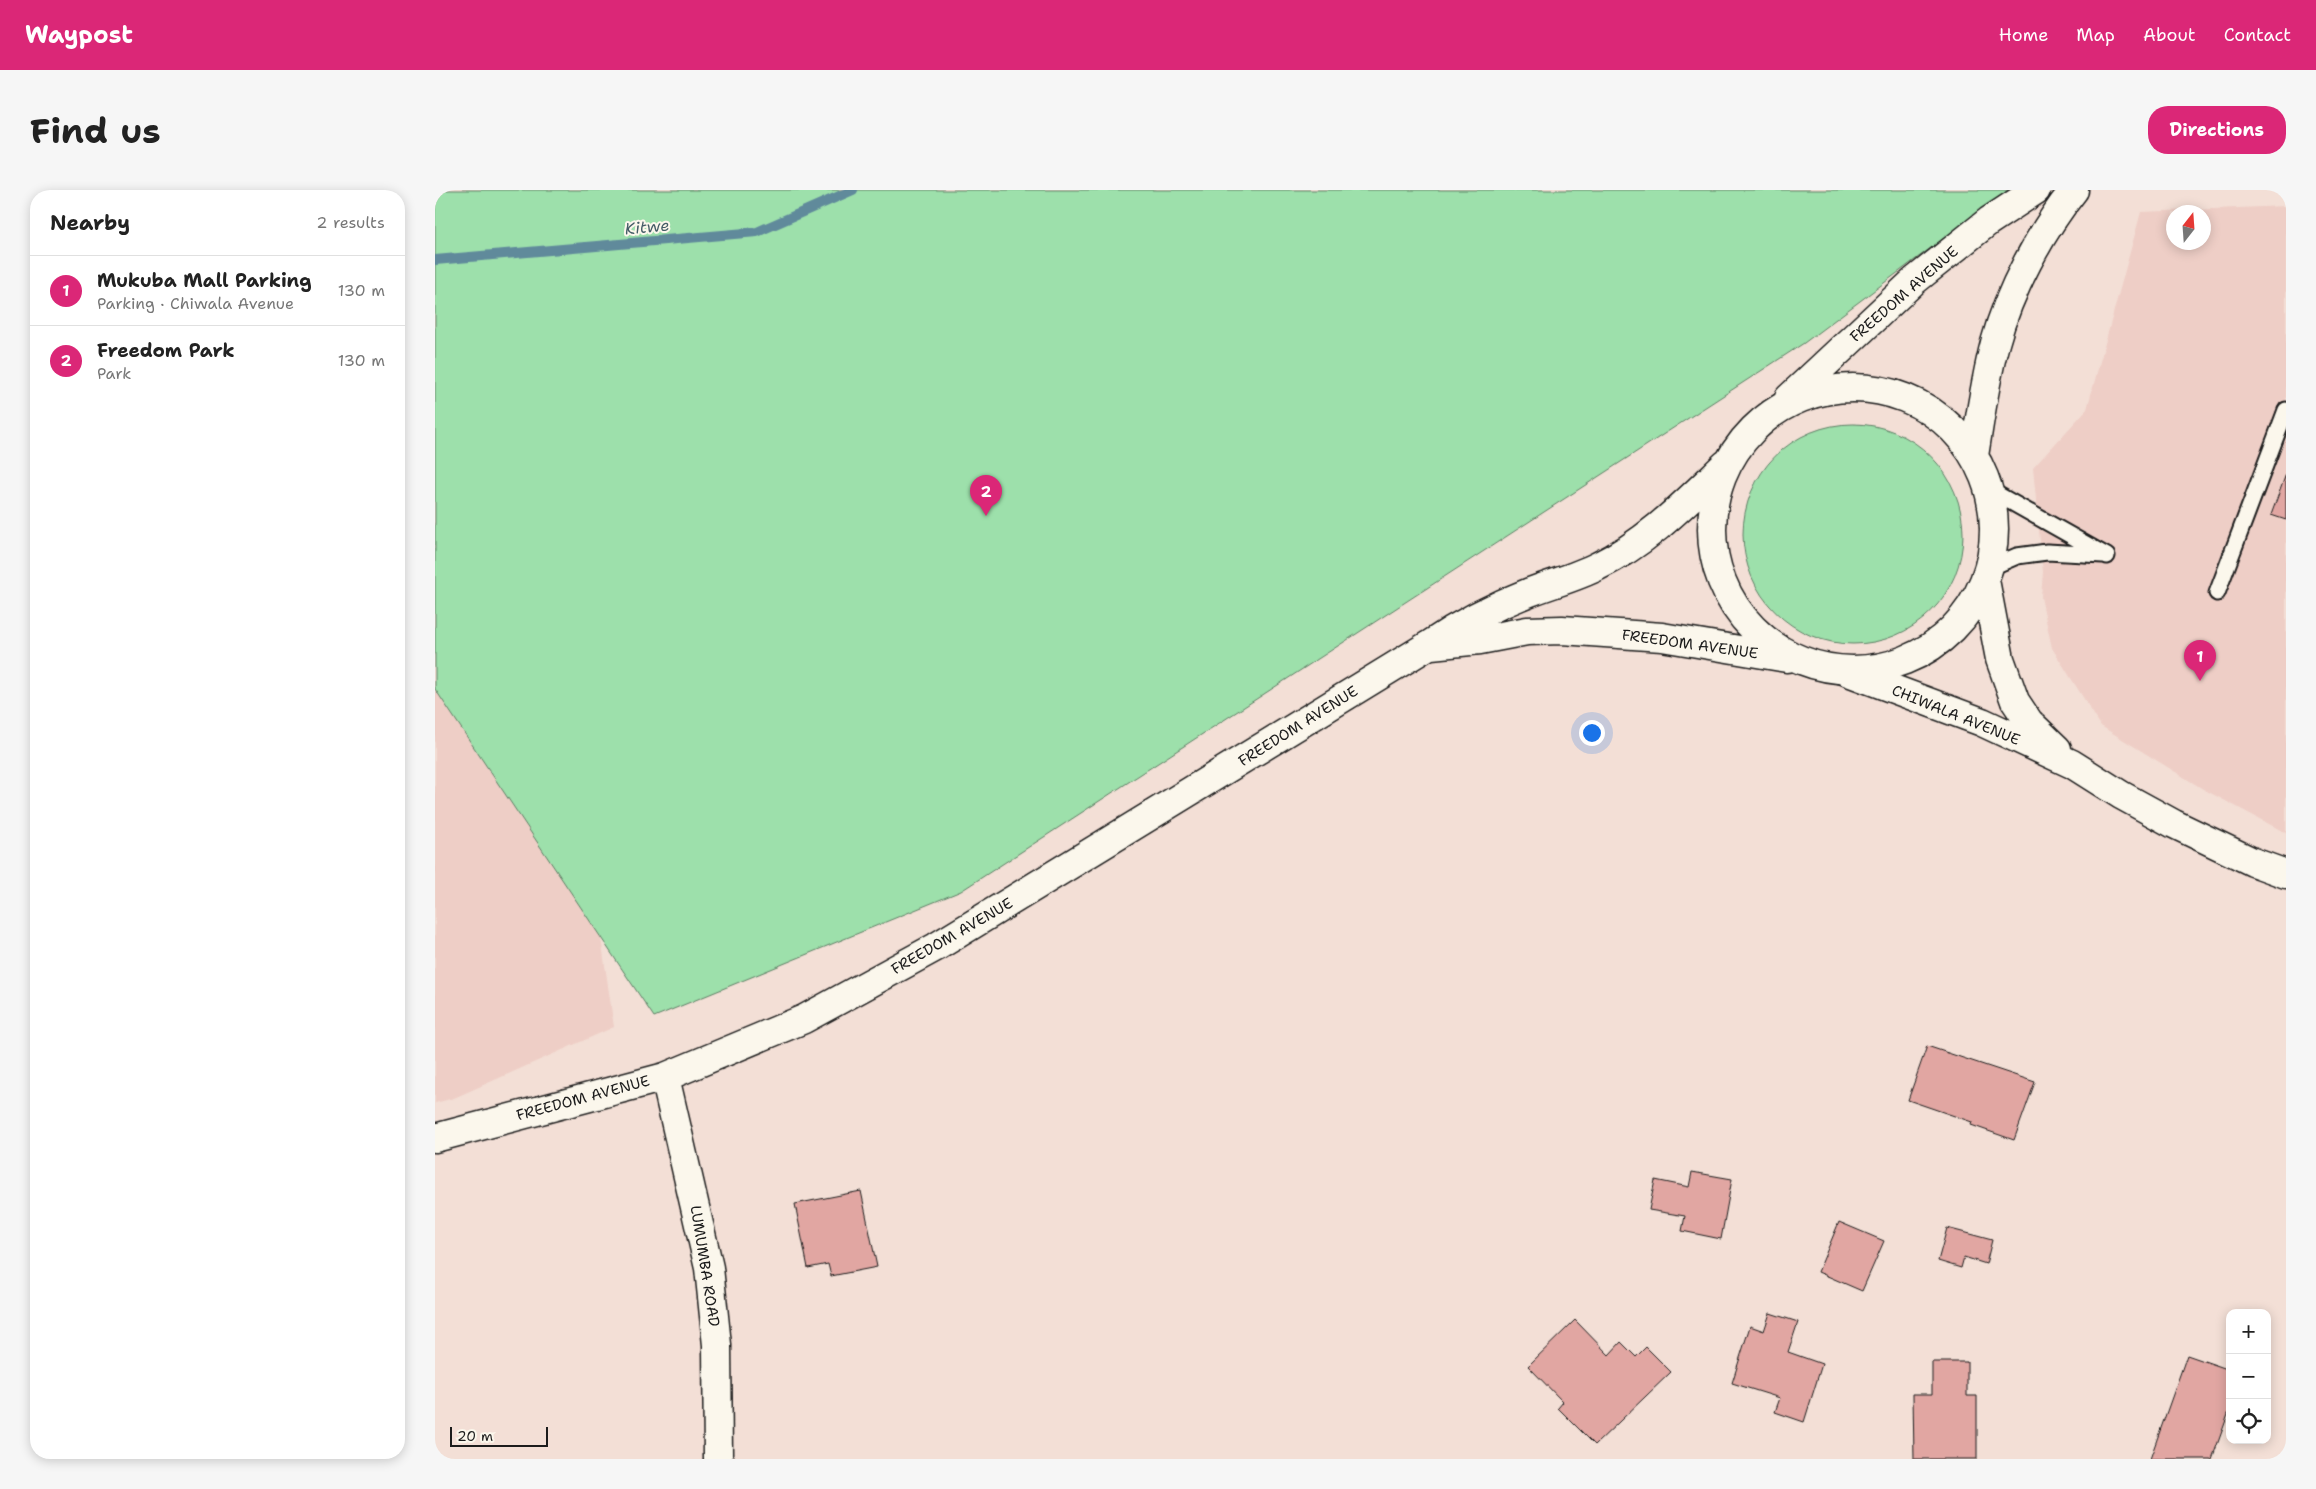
<!DOCTYPE html>
<html lang="en">
<head>
<meta charset="utf-8">
<style>
  :root { --surface:#fff; --page:#f6f6f6; --text:#222; --muted:#767676; --line:#e0e0e0; --accent:#db2777 }
  body { margin:0; font-family:"Shantell Sans",sans-serif; background:var(--page); color:var(--text) }
  .controls { position:absolute; right:15px; bottom:15px; display:grid; overflow:hidden; border-radius:10px; box-shadow:0 2px 12px #0003 }
  .controls button { width:45px; height:45px; display:grid; place-items:center; padding:0; border:0; border-bottom:1px solid var(--line); background:var(--surface); color:var(--text); font:25px sans-serif }
  .compass { position:absolute; left:1731px; top:15px; width:45px; height:45px; border-radius:50%; background:var(--surface); box-shadow:0 2px 12px #0003; rotate:17deg }
  .scale { position:absolute; left:15px; bottom:12px; width:98px; box-sizing:border-box; padding-left:5px; border:2px solid #1c1c1c; border-top:0; font-size:14px; line-height:18px; white-space:nowrap; color:#1c1c1c; -webkit-text-stroke:4px #fbf7ec; paint-order:stroke }
  .you { position:absolute; left:1156px; top:542px; width:18px; height:18px; margin:-12px; border:4px solid #fff; border-radius:50%; background:#1a73e8; box-shadow:0 0 0 8px #1a73e833 }
  .badge { display:grid; place-items:center; width:32px; height:32px; border-radius:50%; background:var(--accent); color:#fff; font-size:16px; font-weight:700 }
  .pin { position:absolute; translate:-50% -41px; filter:drop-shadow(0 1px 2px #0008) }
  .pin::after { content:''; position:absolute; top:26px; width:18px; height:15px; background:inherit; clip-path:polygon(0 0,100% 0,50% 100%) }
  .list { margin:0; padding:0; list-style:none }
  h2 { display:flex; justify-content:space-between; align-items:center; height:65px; margin:0; padding:0 20px; font-size:21px }
  h2 small { font-size:16px; font-weight:400; color:var(--muted) }
  .list li { display:grid; grid-template-columns:32px 1fr auto; gap:15px; align-items:center; box-sizing:border-box; height:70px; padding:0 20px; border-top:1px solid var(--line) }
  .list b { display:block; font-size:19px; white-space:nowrap }
  .list p { margin:0; font-size:16px; white-space:nowrap; color:var(--muted) }
  .list em { font-size:16px; font-style:normal; color:var(--muted) }
  .icon { flex:none; width:28px; height:28px; fill:none; stroke:currentColor; stroke-width:2; stroke-linecap:round; stroke-linejoin:round }
  .map { position:relative; flex:none; width:1851px; height:1269px; overflow:hidden; border-radius:20px }
  header { display:flex; align-items:center; gap:30px; box-sizing:border-box; height:70px; padding:0 25px; background:var(--accent); color:#fff }
  header strong { font-size:24px }
  nav { display:flex; gap:28px; margin-inline-start:auto; font-size:18px }
  .intro { display:flex; align-items:center; justify-content:space-between; box-sizing:border-box; height:120px; padding:0 30px }
  h1 { margin:0; font-size:35px }
  .button { padding:12px 22px; border-radius:20px; background:var(--accent); color:#fff; font-size:18px; font-weight:700 }
  main { display:flex; gap:30px; padding:0 30px }
  aside { flex:1; background:var(--surface); border-radius:20px; box-shadow:0 2px 12px #0003 }
  .map>svg:first-child { display:block }
</style>
</head>
<body>
<header>
<strong>Waypost</strong>
<nav><a>Home</a><a>Map</a><a>About</a><a>Contact</a></nav>
</header>
<div class="intro"><h1>Find us</h1><a class="button">Directions</a></div>
<main>
<aside>
<h2>Nearby<small>2 results</small></h2>
<ul class="list">
<li><span class="badge">1</span><div><b>Mukuba Mall Parking</b><p>Parking · Chiwala Avenue</p></div><em>130 m</em></li>
<li><span class="badge">2</span><div><b>Freedom Park</b><p>Park</p></div><em>130 m</em></li>
</ul>
</aside>
<div class="map">
<svg width="1851" height="1269" viewBox="0 0 1851 1269">
  <rect width="100%" height="100%" fill="#f3dfd6"/>
  <filter id="ink" filterUnits="userSpaceOnUse"><feTurbulence type="fractalNoise" baseFrequency=".02" numOctaves="2"/><feDisplacementMap in="SourceGraphic" scale="10" xChannelSelector="R" yChannelSelector="G"/><feConvolveMatrix kernelMatrix="1 2 1 2 8 2 1 2 1" color-interpolation-filters="sRGB"/></filter>
  <g filter="url(#ink)">
    <path fill="#eecec6" fill-rule="evenodd" d="M1851 16V643L1768 599 1666 536 1617 458 1606 407 1608 382 1598 278 1652 219 1706 22ZM1738 22H1768V52H1738Z
      M125 466 179 837 19 908 0 913V475Z"/>
    <path fill="#9de0ab" stroke="#5c7e64" d="M0 0H1573L1369 153 526 701 219 827 0 499Z
      M1308 344a110 110 0 1 1 220 0a110 110 0 1 1-220 0Z"/>
    <g fill="none" stroke-linecap="round" stroke-linejoin="round">
      <path stroke="#608a9b" stroke-width="10" d="M0 70 322 42 418 0"/>
    </g>
    <path fill="#e1a6a2" stroke="#1c1c1c" d="M1851 284V330L1836 325Z
      M1492 856 1600 892 1579 950 1536 935 1537 932 1473 910Z
      M1257 982 1297 989 1286 1049 1247 1041 1250 1026 1214 1020 1220 990 1254 997Z
      M426 1001 442 1077 396 1086 393 1074 373 1078 360 1014Z
      M1404 1032 1449 1051 1427 1101 1383 1082Z
      M1512 1038 1557 1050 1551 1074 1529 1067 1526 1078 1503 1071Z
      M1335 1123 1363 1132 1353 1162 1387 1174 1369 1232 1340 1222 1345 1208 1297 1193 1315 1136 1329 1141Z
      M1140 1130 1174 1165 1186 1152 1201 1167 1211 1157 1236 1182 1160 1255 1123 1218 1128 1212 1093 1176Z
      M1752 1165 1795 1180V1219L1777 1269H1715Z
      M1497 1172H1532V1206H1542V1269H1479L1478 1204H1497Z"/>
    <g fill="none" stroke-linecap="round" stroke-linejoin="round">
      <g stroke="#1c1c1c" stroke-width="19">
        <path id="lane" d="M1553 299 1672 366
          M1554 378 1582 366 1612 362 1668 365
          M1782 403 1851 220"/>
      </g>
      <g stroke="#1c1c1c" stroke-width="31">
        <path id="secondary" d="M1277 339a141 141 0 1 1 282 0a141 141 0 1 1-282 0Z
          M1354 208 1479 91 1554 31 1601 0
          M1539 266C1545 228 1550 190 1560 153 1574 101 1606 41 1639 0
          M1550 390 1565 469 1580 511 1594 532 1622 559
          M996 455 1045 450 1092 441 1127 440 1227 447 1352 468
          M1413 482 1547 532 1637 574 1686 605 1739 634 1818 672 1851 684
          M230 887 274 1078 282 1155 283 1269
          M0 948 230 887 369 829 501 757 994 455C1026 433 1059 416 1095 402 1118 393 1142 387 1163 376 1213 352 1251 312 1291 274"/>
      </g>
      <use href="#lane" stroke="#fbf7ec" stroke-width="15"/>
      <use href="#secondary" stroke="#fbf7ec" stroke-width="28"/>
    </g>
  </g>
  <g text-anchor="middle" dominant-baseline="central" stroke-width="4" stroke-linejoin="round" paint-order="stroke">
    <g font-size="15" fill="#1c1c1c" stroke="#fbf7ec">
      <text transform="translate(1469 104) rotate(-41)">FREEDOM AVENUE</text>
      <text transform="translate(1255 454) rotate(8)">FREEDOM AVENUE</text>
      <text transform="translate(1521 525) rotate(22)">CHIWALA AVENUE</text>
      <text transform="translate(863 536) rotate(-32)">FREEDOM AVENUE</text>
      <text transform="translate(517 746) rotate(-30)">FREEDOM AVENUE</text>
      <text transform="translate(148 908) rotate(-15)">FREEDOM AVENUE</text>
      <text transform="translate(270 1076) rotate(81)">LUMUMBA ROAD</text>
    </g>
    <g font-size="16" font-style="italic" fill="#445c66" stroke="#fbf7ec">
      <text transform="translate(212 37) rotate(-5)">Kitwe</text>
    </g>
  </g>
</svg>
<div class="controls">
<button>+</button>
<button>−</button>
<button><svg class="icon" aria-label="locate" viewBox="0 0 24 24"><circle cx="12" cy="12" r="6"/><path d="M12 2v4M12 18v4M2 12h4M18 12h4"/></svg></button>
</div>
<svg class="compass" viewBox="-18 -18 36 36"><path d="M0-13l5 13h-10z" fill="#e53935"/><path d="M0 13l5-13h-10z" fill="#767676"/></svg>
<div class="scale">20 m</div>
<div class="you"></div>
<div class="pin badge" style="left:1765px;top:491px">1</div>
<div class="pin badge" style="left:551px;top:326px">2</div>
</div>
</main>
</body>
</html>
